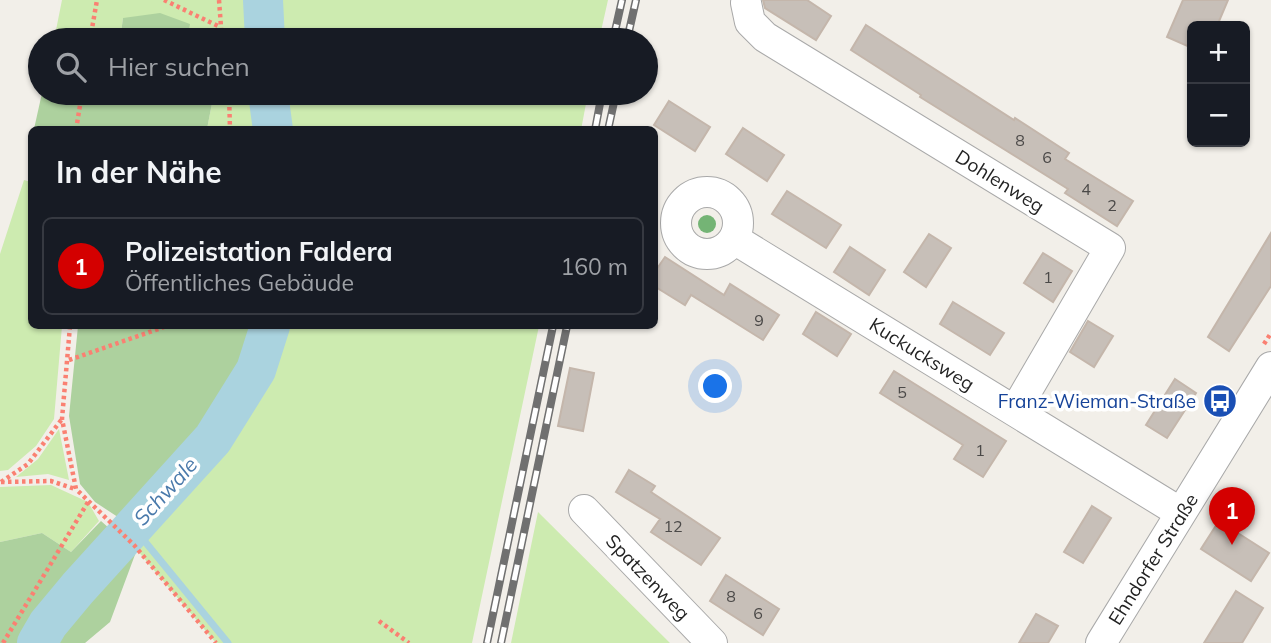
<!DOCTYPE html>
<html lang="de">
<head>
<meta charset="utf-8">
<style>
  :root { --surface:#171b24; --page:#20242c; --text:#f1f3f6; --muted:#9ea1a6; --line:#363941; --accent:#d40000 }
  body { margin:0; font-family:Mulish,sans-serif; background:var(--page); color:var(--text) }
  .controls { position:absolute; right:21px; top:21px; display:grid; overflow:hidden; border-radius:10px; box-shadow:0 2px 5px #0004 }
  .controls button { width:63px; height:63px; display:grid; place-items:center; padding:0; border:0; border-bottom:2px solid var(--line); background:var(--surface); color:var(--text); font:35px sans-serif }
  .you { position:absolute; left:716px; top:387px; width:24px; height:24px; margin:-18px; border:5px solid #fff; border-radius:50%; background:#1a73e8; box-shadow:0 0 0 10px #1a73e833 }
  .badge { display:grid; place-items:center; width:46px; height:46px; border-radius:50%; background:var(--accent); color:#fff; font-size:23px; font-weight:700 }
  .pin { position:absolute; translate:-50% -58px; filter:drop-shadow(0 2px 4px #0008) }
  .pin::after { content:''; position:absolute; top:37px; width:24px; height:21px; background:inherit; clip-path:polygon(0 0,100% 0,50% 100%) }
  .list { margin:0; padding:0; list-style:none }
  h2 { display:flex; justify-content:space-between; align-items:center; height:91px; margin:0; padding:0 28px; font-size:30px }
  h2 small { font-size:23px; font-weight:400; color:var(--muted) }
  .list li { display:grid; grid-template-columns:46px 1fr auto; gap:21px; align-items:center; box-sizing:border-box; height:98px; margin:0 14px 14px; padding:0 14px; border:2px solid var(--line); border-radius:10px }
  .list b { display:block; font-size:26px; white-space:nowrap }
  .list p { margin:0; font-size:23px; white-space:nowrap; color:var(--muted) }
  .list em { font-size:23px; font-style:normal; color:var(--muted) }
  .icon { flex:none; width:38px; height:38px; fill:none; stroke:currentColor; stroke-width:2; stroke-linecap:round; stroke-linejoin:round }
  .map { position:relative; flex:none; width:1271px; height:643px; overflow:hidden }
  .search { position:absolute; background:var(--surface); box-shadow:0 2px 5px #0004; left:28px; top:28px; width:630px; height:77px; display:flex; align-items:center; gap:18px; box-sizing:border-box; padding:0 24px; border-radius:38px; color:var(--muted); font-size:26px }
  .panel { position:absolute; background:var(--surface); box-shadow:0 2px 5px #0004; left:28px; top:126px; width:630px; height:203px; border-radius:10px }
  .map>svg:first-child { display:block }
</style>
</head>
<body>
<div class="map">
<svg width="1271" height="643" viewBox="0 0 1271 643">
  <rect width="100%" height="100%" fill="#f2efe9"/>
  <path fill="#cdebb0" d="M62 0H608L599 40H187L189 24 123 18 120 40H54Z
    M207 93H588L581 130 207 129 213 98Z
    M24 180 31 182 32 326H62L54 419 36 446 8 470 0 471V254Z
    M270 326H539L472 643H216L125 536 213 439 256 370Z
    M59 429 69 480 48 474 16 477 38 459Z
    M51 485 88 502 99 521 71 552 42 533 0 542V487Z
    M538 512 670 643H511Z"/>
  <path fill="#add19e" d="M160 13 190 24 187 40H120L123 18Z
    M42 93H207L213 98 207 129H34Z
    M78 326H270L256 370 213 439 133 527 95 502 80 484 69 416Z
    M101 521 136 552 110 622 85 643H0V542L42 533 71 552Z"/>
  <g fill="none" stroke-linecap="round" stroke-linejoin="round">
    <path stroke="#aad3df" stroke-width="7" d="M133 527 228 643"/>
    <path stroke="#aad3df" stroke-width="40" d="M263 0 265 40
      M268 93 273 130
      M37 643 48 624 78 588 213 439 256 370 270 326"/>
  </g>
  <path fill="#c7bfb8" stroke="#c4b6ab" stroke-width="2" d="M763 0H807L831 16 816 40 765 8Z
    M1183 0H1228L1217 26H1192V48L1167 37Z
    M866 25 1014 120 1015 118 1069 153 1065 159 1133 201 1117 226 1065 193 1068 189 920 97 921 95 851 50Z
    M669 101 710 127 695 151 654 125Z
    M743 128 784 155 767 181 726 154Z
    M787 191 841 225 826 248 772 214Z
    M1271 233V286L1229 351 1208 337Z
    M929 234 951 248 926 287 904 272Z
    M850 247 885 270 869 295 834 272Z
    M1043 253 1072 271 1053 302 1024 283Z
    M665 257 724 295 730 284 779 315 763 340 691 295 685 305 654 286V273Z
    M953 302 1004 333 990 355 940 324Z
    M816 312 851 334 837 356 803 334Z
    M1088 321 1113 336 1094 367 1070 352Z
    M570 368 594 373 583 431 558 426Z
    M894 371 1006 441 983 477 954 459 963 445 880 393Z
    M1175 379 1196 393 1167 438 1146 425Z
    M629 470 655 486 651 492 720 538 701 565 651 532 660 519 616 492Z
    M1092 506 1111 518 1083 563 1064 552Z
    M1219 521 1269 553 1251 581 1201 549Z
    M726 575 779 609 763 635 710 601Z
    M1236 591 1263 608 1242 643H1204Z
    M1036 614 1058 626 1048 643H1019Z"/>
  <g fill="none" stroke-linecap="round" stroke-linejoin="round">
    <g stroke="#a9a9a9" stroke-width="32">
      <path id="minor" d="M746 3 750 22 765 37 1110 248 1015 411
        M676 223a31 31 0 1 1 62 0a31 31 0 1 1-62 0Z
        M734 239 1181 513
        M584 510 712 643
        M1101 643 1271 367"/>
    </g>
    <path stroke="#fa8072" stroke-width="4.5" stroke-dasharray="3.5 3.5" stroke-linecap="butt" d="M164 0 220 27
      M219 0 222 40
      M90 40 97 0
      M229 93 230 130
      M76 130 82 93
      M70 326 62 419 76 489 134 545 216 643
      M1264 344 1271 333
      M69 360 167 326
      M1 482 28 464 62 419
      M1 482 51 481 75 489
      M379 621 409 643
      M3 643 88 502"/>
    <use href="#minor" stroke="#fff" stroke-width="30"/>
    <g stroke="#707070" stroke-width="8">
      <path id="rail" d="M613 40 622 0
        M627 40 636 0
        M595 130 602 93
        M608 130 616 93
        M487 643 553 326
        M501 643 567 326"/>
    </g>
    <use href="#rail" stroke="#fff" stroke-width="5" stroke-dasharray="16" stroke-linecap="butt"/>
  </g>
  <circle fill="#74b475" cx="707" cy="224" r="9"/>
  <defs>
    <g id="bus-disc" transform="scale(1.75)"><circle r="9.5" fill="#1a4fb4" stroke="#fff"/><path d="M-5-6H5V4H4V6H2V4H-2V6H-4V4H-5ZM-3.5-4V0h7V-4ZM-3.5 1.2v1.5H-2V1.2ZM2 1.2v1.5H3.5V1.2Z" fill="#fff"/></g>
  </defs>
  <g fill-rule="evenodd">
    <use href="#bus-disc" x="1220" y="401"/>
  </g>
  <g text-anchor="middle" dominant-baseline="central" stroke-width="7" stroke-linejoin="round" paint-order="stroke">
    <g font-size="16" fill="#4b4948">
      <text x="1020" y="140">8</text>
      <text x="1047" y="157">6</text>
      <text x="1086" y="189">4</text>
      <text x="1112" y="205">2</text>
      <text x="1048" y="277">1</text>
      <text x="759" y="320">9</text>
      <text x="902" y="392">5</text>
      <text x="980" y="450">1</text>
      <text x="673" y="526">12</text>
      <text x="731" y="596">8</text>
      <text x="758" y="613">6</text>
    </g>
    <g font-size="19" fill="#222" stroke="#fff">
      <text transform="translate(1000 181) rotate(32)">Dohlenweg</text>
      <text transform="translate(922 354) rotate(32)">Kuckucksweg</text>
      <text transform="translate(1153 559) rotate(-58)">Ehndorfer Straße</text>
      <text transform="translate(648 577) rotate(46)">Spatzenweg</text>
    </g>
    <g font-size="19" fill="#164399" stroke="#fff" text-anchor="end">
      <text x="1196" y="401">Franz-Wieman-Straße</text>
    </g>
    <g font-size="21" font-style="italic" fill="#4a7aab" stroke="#fff">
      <text transform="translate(165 491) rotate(-48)">Schwale</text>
    </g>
  </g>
</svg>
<div class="controls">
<button>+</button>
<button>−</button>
</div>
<div class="you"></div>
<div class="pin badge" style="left:1232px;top:545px">1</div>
<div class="search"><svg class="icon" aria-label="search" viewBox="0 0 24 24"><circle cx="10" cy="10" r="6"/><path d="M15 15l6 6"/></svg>Hier suchen</div>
<section class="panel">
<h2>In der Nähe<small></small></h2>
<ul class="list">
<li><span class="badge">1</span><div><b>Polizeistation Faldera</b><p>Öffentliches Gebäude</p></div><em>160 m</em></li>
</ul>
</section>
</div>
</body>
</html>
